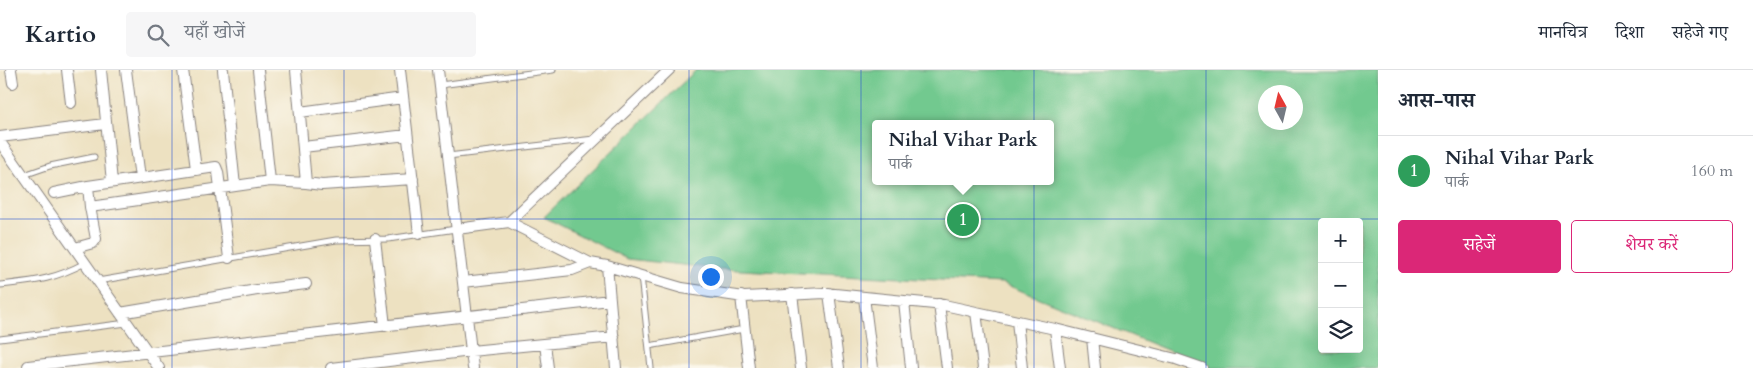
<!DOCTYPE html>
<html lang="hi">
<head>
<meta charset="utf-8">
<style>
  :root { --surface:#fff; --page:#f6f6f7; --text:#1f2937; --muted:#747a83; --line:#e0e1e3; --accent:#db2777 }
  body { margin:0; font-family:Cardo,"Noto Serif Devanagari",serif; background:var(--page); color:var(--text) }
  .controls { position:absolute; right:15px; bottom:15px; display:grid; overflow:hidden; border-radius:5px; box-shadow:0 5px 20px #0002 }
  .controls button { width:45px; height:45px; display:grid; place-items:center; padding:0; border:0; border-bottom:1px solid var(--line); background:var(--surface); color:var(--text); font:25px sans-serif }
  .compass { position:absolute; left:1258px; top:15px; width:45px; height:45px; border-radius:50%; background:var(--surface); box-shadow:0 5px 20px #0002; rotate:352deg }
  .you { position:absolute; left:710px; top:206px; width:18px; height:18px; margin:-12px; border:4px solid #fff; border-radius:50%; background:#1a73e8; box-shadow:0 0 0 8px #1a73e833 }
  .badge { display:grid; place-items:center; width:32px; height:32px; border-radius:50%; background:var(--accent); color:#fff; font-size:16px; font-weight:700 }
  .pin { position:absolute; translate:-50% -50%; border:2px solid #fff; box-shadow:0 1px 5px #0006 }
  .popup { position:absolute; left:872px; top:50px; width:182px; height:65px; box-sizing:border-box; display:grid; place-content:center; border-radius:5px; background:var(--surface); filter:drop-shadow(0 1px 4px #0005); font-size:16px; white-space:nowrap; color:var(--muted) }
  .popup b { font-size:19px; color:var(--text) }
  .popup::after { content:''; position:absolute; left:50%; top:100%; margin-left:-10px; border:10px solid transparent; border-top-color:var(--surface) }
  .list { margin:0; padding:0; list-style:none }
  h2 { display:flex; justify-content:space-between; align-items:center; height:65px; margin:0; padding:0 20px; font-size:21px }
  h2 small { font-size:16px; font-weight:400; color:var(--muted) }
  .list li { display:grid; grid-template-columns:32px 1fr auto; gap:15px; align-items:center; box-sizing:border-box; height:70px; padding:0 20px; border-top:1px solid var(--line) }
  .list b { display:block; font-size:19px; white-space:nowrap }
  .list p { margin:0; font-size:16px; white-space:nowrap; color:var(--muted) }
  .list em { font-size:16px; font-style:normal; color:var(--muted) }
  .actions { display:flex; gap:10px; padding:15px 20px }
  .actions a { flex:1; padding:11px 0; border:1px solid var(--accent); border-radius:5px; text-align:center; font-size:18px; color:var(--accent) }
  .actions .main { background:var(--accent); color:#fff }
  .icon { flex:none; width:28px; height:28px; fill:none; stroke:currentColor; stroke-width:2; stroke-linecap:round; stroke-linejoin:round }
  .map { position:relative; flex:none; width:1378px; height:298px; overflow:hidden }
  header { display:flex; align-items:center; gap:30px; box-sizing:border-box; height:70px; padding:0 25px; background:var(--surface); border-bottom:1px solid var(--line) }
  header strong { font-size:24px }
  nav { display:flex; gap:28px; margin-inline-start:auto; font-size:18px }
  .search { width:350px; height:45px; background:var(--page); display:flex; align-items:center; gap:12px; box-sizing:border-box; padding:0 18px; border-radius:5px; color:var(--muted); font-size:19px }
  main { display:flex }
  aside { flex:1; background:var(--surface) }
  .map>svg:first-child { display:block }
</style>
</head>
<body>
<header>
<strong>Kartio</strong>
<div class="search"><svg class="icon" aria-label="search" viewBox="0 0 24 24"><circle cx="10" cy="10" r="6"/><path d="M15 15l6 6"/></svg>यहाँ खोजें</div>
<nav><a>मानचित्र</a><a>दिशा</a><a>सहेजे गए</a></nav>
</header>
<main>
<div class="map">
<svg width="1378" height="298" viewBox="0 0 1378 298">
  <rect width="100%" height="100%" fill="#fbf7ec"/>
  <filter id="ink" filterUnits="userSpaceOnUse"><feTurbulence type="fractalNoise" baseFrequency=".02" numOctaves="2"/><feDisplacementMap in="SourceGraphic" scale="10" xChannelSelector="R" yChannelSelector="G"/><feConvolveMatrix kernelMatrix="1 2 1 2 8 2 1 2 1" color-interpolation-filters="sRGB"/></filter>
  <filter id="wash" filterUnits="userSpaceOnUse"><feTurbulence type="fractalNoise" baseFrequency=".0096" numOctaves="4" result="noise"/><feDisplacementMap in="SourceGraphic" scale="20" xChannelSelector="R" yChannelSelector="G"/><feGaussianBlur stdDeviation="1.12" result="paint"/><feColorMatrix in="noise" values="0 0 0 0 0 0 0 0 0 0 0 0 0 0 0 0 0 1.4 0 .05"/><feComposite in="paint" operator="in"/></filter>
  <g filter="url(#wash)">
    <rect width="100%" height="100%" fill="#ede1c1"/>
    <path fill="#72c98f" stroke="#4a7665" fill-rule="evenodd" d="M696 0H1378V298H1198L1194 291 1002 213 720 199 627 189 544 147ZM1266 22H1296V52H1266ZM876 54H1050V111H876ZM1322 152H1359V279H1322Z"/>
  </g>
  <g filter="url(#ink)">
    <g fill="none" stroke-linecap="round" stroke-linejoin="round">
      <g stroke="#88827e" stroke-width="7">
        <path id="lane" d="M440 15 553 0
          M448 86 594 69
          M24 105 50 96 94 87
          M641 206 651 298
          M98 211 336 170 388 169 456 159
          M0 215C35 211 53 210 85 193
          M0 269 127 253
          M649 276 744 259"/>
      </g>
      <g stroke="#88827e" stroke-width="12">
        <path id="street" d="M11 0 13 13
          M67 0 71 33
          M101 0 112 112
          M126 0 140 108
          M183 0 196 99
          M223 0 235 116
          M258 0 270 111
          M296 0 306 113 322 115 413 109
          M400 0 419 164
          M438 0 473 298
          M300 42 403 28
          M0 67 105 54
          M0 72 159 298
          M303 77 407 65
          M54 123 88 116
          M90 137 270 111 306 113
          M509 152 590 193 607 196 682 218 744 227 825 223 944 235 1055 259 1176 289 1202 298
          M457 159 509 152 669 0
          M375 169 385 256
          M75 178 93 173 96 169 90 137 88 116 216 97 218 102 229 188
          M607 196 616 298
          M463 212 572 200 590 193
          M829 223 839 298
          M792 224 801 298
          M741 226 749 298
          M864 227 873 298
          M904 231 911 298
          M939 234 947 298
          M976 242 983 298
          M120 243 257 220 306 214
          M1017 251 1022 298
          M1055 259 1060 298
          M1092 268 1095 298
          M545 274 548 298
          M28 296 610 230
          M331 298 471 281 614 267"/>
      </g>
      <use href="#lane" stroke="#fff" stroke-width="5"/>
      <use href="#street" stroke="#fff" stroke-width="10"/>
    </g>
  </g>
  <path fill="none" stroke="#1d4ed8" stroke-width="1" stroke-opacity="0.55" d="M172 0V298M344 0V298M517 0V298M689 0V298M861 0V298M1034 0V298M1206 0V298M0 149H1378"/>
</svg>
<div class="controls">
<button>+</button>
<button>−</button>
<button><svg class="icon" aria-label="layers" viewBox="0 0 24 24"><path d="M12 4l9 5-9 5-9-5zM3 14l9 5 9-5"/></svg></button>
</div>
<svg class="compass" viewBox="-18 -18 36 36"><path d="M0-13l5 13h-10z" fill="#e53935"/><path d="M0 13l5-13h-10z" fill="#747a83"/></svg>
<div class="you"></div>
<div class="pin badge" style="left:963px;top:150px;background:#2e9e5b">1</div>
<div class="popup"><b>Nihal Vihar Park</b>पार्क</div>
</div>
<aside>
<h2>आस-पास<small></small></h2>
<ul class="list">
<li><span class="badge" style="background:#2e9e5b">1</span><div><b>Nihal Vihar Park</b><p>पार्क</p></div><em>160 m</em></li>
</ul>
<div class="actions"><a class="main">सहेजें</a><a>शेयर करें</a></div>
</aside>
</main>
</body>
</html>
